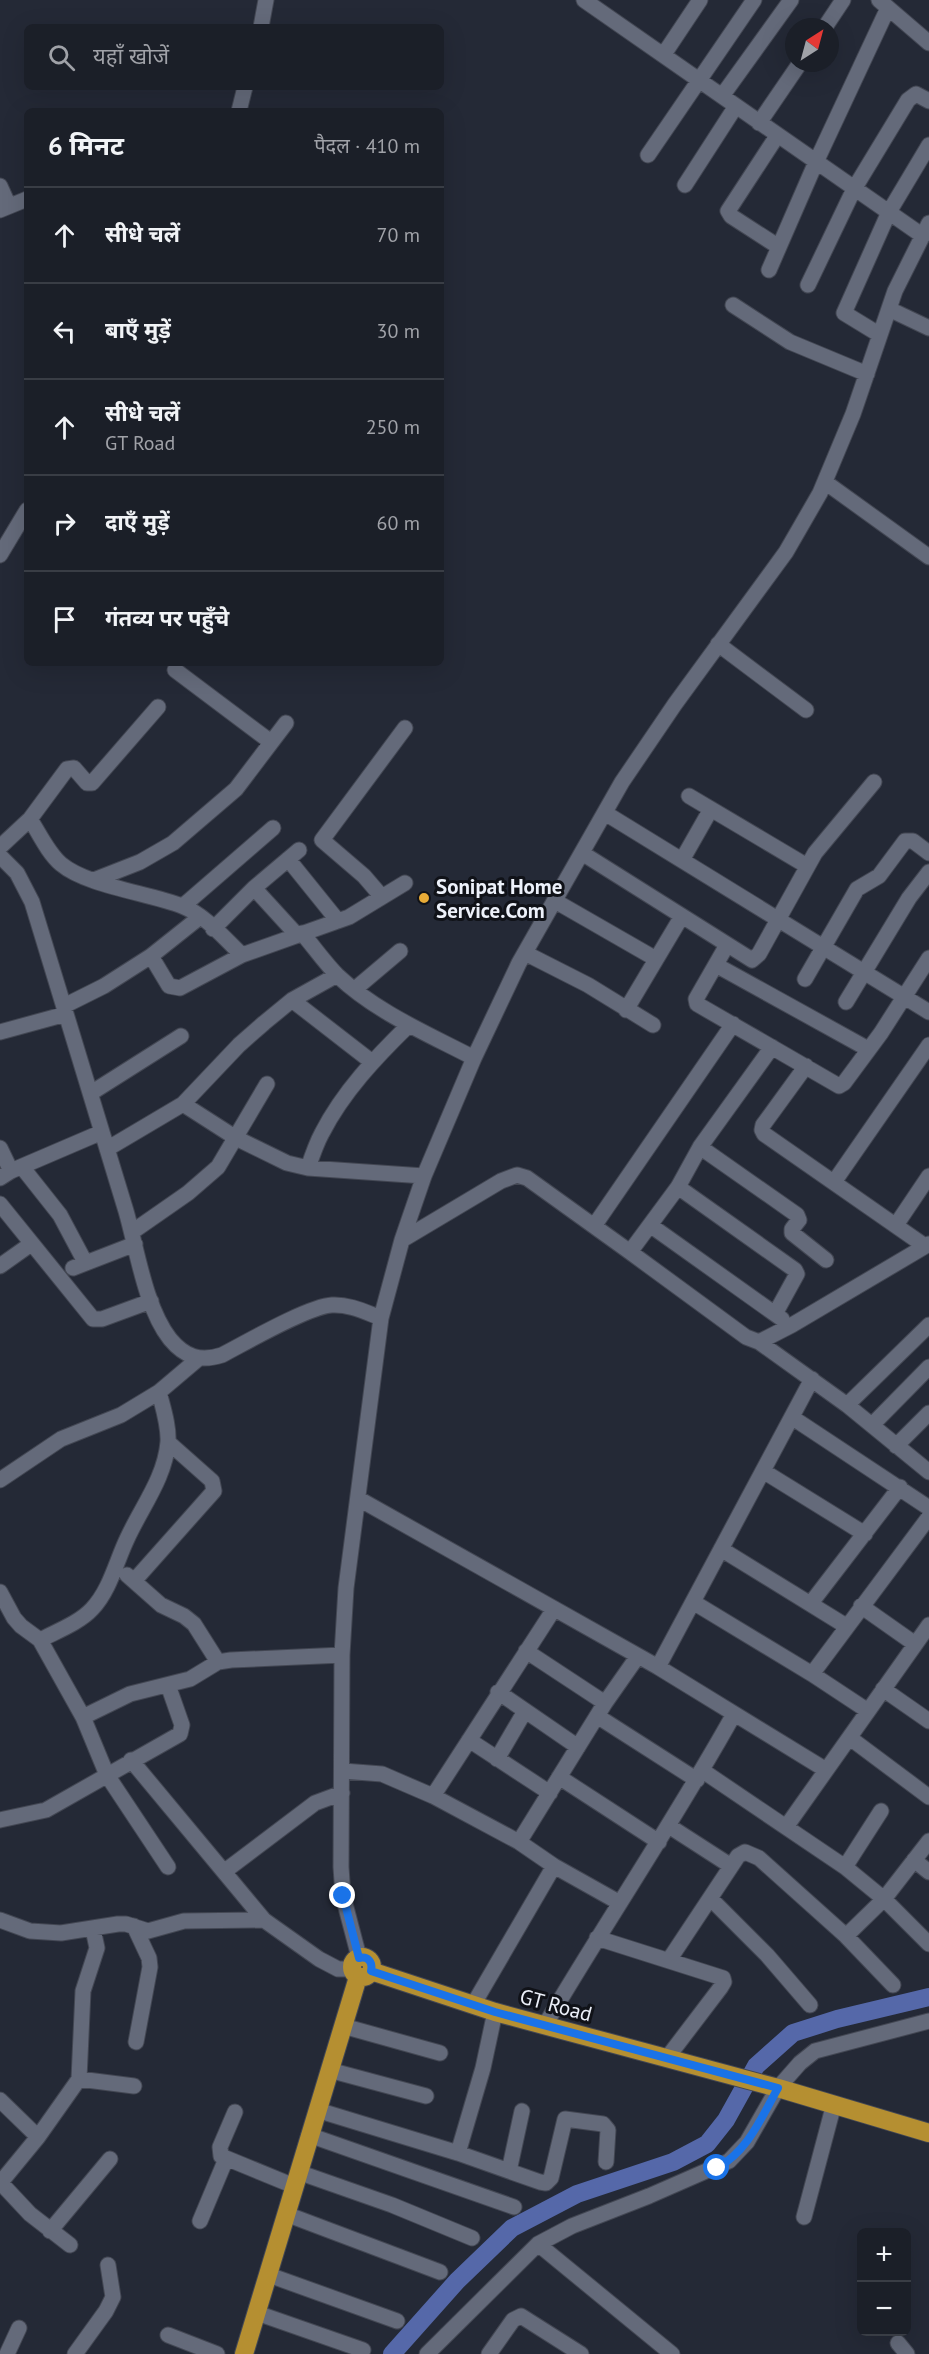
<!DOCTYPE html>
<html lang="hi">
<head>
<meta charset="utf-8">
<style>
  :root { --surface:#1b1f28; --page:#282c34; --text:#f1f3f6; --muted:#a0a2a8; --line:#393d45 }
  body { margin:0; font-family:"PT Sans","Noto Sans Devanagari",sans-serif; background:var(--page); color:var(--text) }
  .controls { position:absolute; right:18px; bottom:18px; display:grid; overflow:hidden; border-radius:9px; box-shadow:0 6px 24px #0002 }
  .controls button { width:54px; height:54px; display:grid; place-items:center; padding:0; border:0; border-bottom:2px solid var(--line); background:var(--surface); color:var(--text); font:30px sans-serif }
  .compass { position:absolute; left:785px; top:18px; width:54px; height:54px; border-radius:50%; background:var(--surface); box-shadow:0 6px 24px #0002; rotate:36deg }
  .stop { position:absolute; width:18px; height:18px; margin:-14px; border:4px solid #1a73e8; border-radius:50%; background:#fff }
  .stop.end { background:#1a73e8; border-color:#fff; box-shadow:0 2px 6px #0008 }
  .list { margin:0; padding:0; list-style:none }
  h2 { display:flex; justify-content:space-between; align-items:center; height:78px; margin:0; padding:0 24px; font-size:26px }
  h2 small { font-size:20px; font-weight:400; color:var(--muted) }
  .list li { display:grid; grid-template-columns:39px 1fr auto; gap:18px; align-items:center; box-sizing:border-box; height:96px; padding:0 24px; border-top:2px solid var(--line) }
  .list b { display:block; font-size:22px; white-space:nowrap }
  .list p { margin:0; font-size:20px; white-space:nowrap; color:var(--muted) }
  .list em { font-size:20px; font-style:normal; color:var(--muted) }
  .icon { flex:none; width:33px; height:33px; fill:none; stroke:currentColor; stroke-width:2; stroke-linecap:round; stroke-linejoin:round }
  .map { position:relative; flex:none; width:929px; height:2354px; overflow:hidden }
  .search { position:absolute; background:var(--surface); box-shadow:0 6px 24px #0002; left:24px; top:24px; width:420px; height:66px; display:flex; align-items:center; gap:15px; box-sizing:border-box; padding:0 21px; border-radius:9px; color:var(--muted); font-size:22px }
  .panel { position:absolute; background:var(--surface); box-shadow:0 6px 24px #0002; left:24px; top:108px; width:420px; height:558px; border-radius:9px }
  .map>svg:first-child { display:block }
</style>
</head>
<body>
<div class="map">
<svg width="929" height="2354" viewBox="0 0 929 2354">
  <rect width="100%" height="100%" fill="#242936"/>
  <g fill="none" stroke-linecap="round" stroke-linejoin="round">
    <path stroke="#5568a9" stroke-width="18" d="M392 2354 457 2281 512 2228 577 2194 673 2162 707 2144 726 2120 756 2066 793 2033 837 2019 929 1997"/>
    <g stroke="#434753" stroke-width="17">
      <path id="minor" d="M584 0 923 236
        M879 0 929 43
        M261 27 266 0
        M825 27 843 0
        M664 54 700 0
        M722 96 791 0
        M239 111 245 87
        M759 123 800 63
        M777 136 728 211 731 216 779 247
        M648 155 754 0
        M685 185 736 106
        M0 186 9 206
        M0 210 27 199
        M769 270 816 162 888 8
        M808 285 854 189 908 100 916 94 929 101
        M733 305 790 342 867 374
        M889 309 929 328
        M880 335 844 313 889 212 929 145
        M825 482 929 557
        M0 555 27 510
        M718 644 806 710
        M175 670 271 742
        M689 796 807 866
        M605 813 929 1012
        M30 819C39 833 48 853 61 864 87 886 149 893 182 906 205 915 224 938 242 955
        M0 847 30 819 67 769 74 768 87 783H92L158 707
        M582 853 752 960 759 954 815 853 874 782
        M0 856 17 873 32 902C64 1004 95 1107 126 1211 137 1249 145 1307 170 1339 185 1357 200 1362 222 1355 245 1343 309 1306 332 1305 349 1304 365 1312 381 1318
        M288 859 338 921
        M682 860 711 809
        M94 880 140 862 173 843 236 789 286 723
        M254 888 297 935
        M382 897 364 876 322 840 405 728
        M555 901 656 959
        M183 906 273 828
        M213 929 254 888 299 850
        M302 933C314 947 325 963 338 976 376 1012 428 1034 474 1058
        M727 945 696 999 697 1004 839 1086 844 1083 881 1033 929 958
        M525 953 588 985 653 1025
        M151 956 169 986 180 988 242 955 349 917 405 883
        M716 965 868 1049
        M805 979 857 889 879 876 905 841H913L929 853
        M355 989 400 951
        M292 1000 372 1062
        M846 1002 909 898 929 872
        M64 1006 104 986 151 956 200 917
        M626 1010 682 916
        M0 1032 66 1014
        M806 1066 763 1125 762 1130 764 1134 925 1246
        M91 1093 181 1036
        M183 1104 236 1138 287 1163 308 1168 424 1176
        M700 1147 797 1215 799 1220 792 1229V1233L826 1260
        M0 1148 11 1171
        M107 1149 183 1104 239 1045 264 1023 292 1000 337 975
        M22 1167 60 1215 85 1262
        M308 1168C312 1156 316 1144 322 1133 343 1092 376 1057 409 1025
        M0 1178 11 1171 102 1132
        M834 1182 929 1045
        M678 1187 795 1270 797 1274 775 1314
        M0 1204 93 1319H102L151 1301
        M650 1225 782 1319
        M896 1225 929 1176
        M594 1226 733 1024
        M132 1232 188 1193 218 1167 267 1084
        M402 1240 501 1181 517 1175 527 1178 630 1252 746 1337 759 1342 792 1325 929 1244
        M630 1252 678 1187 700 1147 772 1047
        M0 1266 31 1244
        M73 1268 135 1244
        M759 1342 847 1405 929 1472
        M847 1405 929 1325
        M793 1418 929 1508
        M872 1425 929 1367
        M896 1446 929 1413
        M763 1471 865 1534
        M0 1480 61 1439 121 1415 159 1392 198 1359
        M359 1499 658 1667 826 1770
        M721 1549 846 1626
        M127 1575 161 1605 184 1616 194 1624 218 1662
        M134 1581 214 1491 212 1481 168 1442
        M0 1592 14 1618 21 1626 40 1640 83 1717 107 1775 168 1867
        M693 1602 812 1674 868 1711
        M811 1603 900 1487
        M861 1606 915 1644
        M40 1640C57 1631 79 1623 92 1609 110 1590 116 1562 127 1539 141 1508 165 1478 168 1442 169 1426 163 1408 159 1392
        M526 1651 605 1703
        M658 1667 812 1379
        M812 1674 929 1517
        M883 1689 929 1721
        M498 1692 578 1747
        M597 1716 697 1780
        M83 1717 130 1694 190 1679 218 1662 231 1660 342 1655
        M850 1738 929 1797
        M469 1740 550 1793
        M497 1759 525 1711
        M131 1760 264 1920 319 1959 338 1969H352
        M343 1771 382 1774 433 1796 519 1842 554 1866 620 1903
        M703 1771 845 1867 884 1899 929 1944
        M559 1777 659 1842
        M433 1796 554 1609
        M0 1820 46 1810 180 1734 182 1725 168 1685
        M669 1826 731 1866
        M786 1827 929 1625
        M519 1842 605 1703 638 1656
        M914 1860 929 1872
        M845 1867 881 1811
        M225 1871 315 1803 342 1793
        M710 1898 767 1955 810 2005
        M0 1920 30 1931 61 1933 118 1924H126L148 1931 184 1921 264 1920
        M134 1926 149 1958 150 1967 136 2042
        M846 1936 884 1899 929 1841
        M597 1938 723 1978 724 1982 721 1987 667 2058
        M359 1957 343 1896 341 1867 342 1655 346 1588 381 1318 402 1240 424 1176 474 1058 519 963 622 782 675 704 786 552 820 493 853 414 895 291 929 223
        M669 1960 738 1856 745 1852 759 1858 846 1936 893 1985
        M473 2005 554 1866
        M545 2025C607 1920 675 1820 734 1714
        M343 2026 440 2053
        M329 2070 426 2096
        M79 2079 134 2086
        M0 2100 38 2137
        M317 2110 458 2153 540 2182 546 2183 551 2178 565 2119 603 2124 608 2130 606 2162
        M235 2112 220 2147 221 2156 294 2186
        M309 2135 514 2207
        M458 2153 483 2068 495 2012
        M509 2171 522 2111
        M298 2172 392 2205 472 2238
        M0 2182 30 2214 70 2245
        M1 2182 38 2137 79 2079 83 1991 97 1948 93 1929
        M286 2214 440 2272
        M804 2217 834 2104
        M200 2221 226 2159
        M50 2231 110 2159
        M538 2244 672 2354
        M269 2275 397 2321
        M257 2313 363 2350
        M168 2335 217 2354
        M898 2343 907 2354
        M7 2354 19 2328
        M75 2354 106 2311 113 2297 108 2265
        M427 2354 538 2244 572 2226 649 2196 729 2161 747 2142 778 2088 800 2063 815 2051 929 2021
        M489 2354 513 2320 521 2316 581 2354"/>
    </g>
    <g stroke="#434753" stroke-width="20">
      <path id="major" d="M352 1967a10 10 0 1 1 20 0a10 10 0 1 1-20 0Z
        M371 1971 495 2012 778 2088 929 2133
        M244 2354 358 1977"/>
    </g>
    <use href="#minor" stroke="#646a7a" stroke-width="15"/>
    <use href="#major" stroke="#b58f31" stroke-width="18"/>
  </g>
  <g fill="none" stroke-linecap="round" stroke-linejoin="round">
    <path stroke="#1a73e8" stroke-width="8" d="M343 1896 359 1958C368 1956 373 1962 371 1971L495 2012 778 2088C761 2118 748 2151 717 2168"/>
  </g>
  <circle fill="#e8ab37" stroke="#101218" stroke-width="2" cx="424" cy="898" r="6"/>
  <g text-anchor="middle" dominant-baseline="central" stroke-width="6" stroke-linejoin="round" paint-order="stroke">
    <g font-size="21" font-weight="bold" fill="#edf1fa" stroke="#101218" text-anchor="start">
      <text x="436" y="886">Sonipat Home<tspan x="436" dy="24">Service.Com</tspan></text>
    </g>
    <g font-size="21" fill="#edf1fa" stroke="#101218">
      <text transform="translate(556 2005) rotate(15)">GT Road</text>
    </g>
  </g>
</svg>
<div class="controls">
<button>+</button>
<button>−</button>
</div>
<svg class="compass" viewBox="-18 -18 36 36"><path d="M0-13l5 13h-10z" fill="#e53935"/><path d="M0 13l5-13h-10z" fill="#a0a2a8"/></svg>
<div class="stop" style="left:717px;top:2168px"></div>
<div class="stop end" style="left:343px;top:1896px"></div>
<div class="search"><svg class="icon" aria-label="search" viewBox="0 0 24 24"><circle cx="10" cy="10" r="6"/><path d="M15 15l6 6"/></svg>यहाँ खोजें</div>
<section class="panel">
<h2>6 मिनट<small>पैदल · 410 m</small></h2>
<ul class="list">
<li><svg class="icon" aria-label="ahead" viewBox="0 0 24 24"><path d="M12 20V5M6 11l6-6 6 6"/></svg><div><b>सीधे चलें</b></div><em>70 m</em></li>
<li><svg class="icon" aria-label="left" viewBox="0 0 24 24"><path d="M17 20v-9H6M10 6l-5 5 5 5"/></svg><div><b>बाएँ मुड़ें</b></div><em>30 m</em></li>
<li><svg class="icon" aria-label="ahead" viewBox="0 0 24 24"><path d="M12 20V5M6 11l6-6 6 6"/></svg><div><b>सीधे चलें</b><p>GT Road</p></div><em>250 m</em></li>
<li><svg class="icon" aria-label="right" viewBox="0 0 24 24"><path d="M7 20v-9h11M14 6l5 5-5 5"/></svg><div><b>दाएँ मुड़ें</b></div><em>60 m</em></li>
<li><svg class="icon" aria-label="arrive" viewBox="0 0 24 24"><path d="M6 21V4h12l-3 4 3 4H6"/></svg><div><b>गंतव्य पर पहुँचे</b></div></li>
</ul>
</section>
</div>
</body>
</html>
